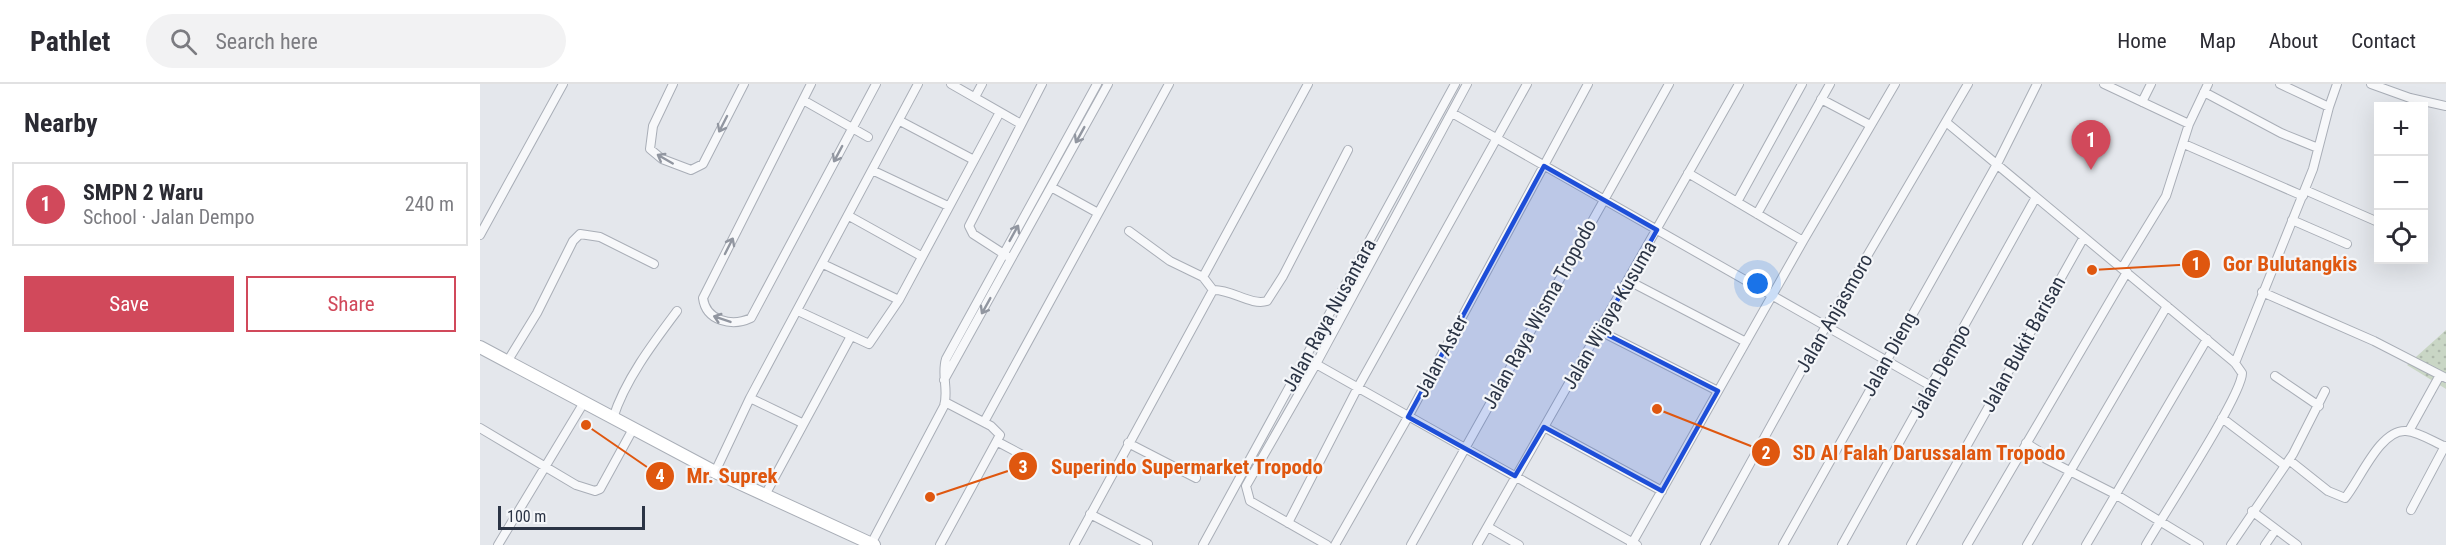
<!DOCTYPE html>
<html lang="en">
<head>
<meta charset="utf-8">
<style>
  :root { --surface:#fff; --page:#f2f2f3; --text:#2b2b33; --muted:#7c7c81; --line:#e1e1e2; --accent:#d1495b }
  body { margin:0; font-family:"Roboto Condensed",sans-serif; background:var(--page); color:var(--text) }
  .controls { position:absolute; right:18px; top:18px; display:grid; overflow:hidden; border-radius:0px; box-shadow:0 6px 24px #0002 }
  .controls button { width:54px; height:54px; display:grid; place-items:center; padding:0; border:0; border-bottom:2px solid var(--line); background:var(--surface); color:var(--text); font:30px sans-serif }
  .scale { position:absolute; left:18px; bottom:15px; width:147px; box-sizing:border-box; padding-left:6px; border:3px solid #2b3445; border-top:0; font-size:16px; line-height:21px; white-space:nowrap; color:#2b3445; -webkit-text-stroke:4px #f4f6f9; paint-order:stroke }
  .you { position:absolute; left:1278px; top:200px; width:21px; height:21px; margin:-15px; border:4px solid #fff; border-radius:50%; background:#1a73e8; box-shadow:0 0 0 9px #1a73e833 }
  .badge { display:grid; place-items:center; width:39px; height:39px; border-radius:50%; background:var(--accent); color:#fff; font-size:20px; font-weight:700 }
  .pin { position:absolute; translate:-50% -50px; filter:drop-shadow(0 2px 3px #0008) }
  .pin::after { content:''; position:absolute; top:32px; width:21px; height:18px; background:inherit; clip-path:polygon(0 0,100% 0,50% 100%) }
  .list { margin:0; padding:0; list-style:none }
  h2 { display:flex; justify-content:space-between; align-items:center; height:78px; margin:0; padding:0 24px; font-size:26px }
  h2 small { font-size:20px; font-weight:400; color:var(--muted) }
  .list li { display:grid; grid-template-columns:39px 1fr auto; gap:18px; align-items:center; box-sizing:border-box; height:84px; margin:0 12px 12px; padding:0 12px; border:2px solid var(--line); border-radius:0px }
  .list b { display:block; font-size:22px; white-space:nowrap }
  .list p { margin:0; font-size:20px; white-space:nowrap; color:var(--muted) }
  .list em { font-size:20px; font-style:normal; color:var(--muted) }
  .actions { display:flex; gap:12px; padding:18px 24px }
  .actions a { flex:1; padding:14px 0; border:2px solid var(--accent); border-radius:0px; text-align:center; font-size:21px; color:var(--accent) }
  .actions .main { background:var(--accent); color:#fff }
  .icon { flex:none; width:33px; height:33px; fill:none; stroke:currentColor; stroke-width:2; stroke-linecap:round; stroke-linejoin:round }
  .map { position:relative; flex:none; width:1966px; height:461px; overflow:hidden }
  header { display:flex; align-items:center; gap:36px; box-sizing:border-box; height:84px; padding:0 30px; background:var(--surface); border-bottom:2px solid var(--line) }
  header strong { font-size:28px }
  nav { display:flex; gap:33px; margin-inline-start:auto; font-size:21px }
  .search { width:420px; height:54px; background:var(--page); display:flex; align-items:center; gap:15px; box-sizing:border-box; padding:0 21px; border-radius:33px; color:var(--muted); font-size:22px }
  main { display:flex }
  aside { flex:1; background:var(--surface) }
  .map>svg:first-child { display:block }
</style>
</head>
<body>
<header>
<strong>Pathlet</strong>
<div class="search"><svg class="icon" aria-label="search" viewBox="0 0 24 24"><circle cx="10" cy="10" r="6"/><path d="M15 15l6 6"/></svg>Search here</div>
<nav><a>Home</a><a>Map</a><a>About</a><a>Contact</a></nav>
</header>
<main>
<aside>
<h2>Nearby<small></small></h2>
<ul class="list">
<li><span class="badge">1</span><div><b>SMPN 2 Waru</b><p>School · Jalan Dempo</p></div><em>240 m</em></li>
</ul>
<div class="actions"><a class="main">Save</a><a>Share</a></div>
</aside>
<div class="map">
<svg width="1966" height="461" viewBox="0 0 1966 461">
  <defs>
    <pattern id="park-dots" width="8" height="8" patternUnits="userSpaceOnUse" patternTransform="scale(1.5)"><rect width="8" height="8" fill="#c9d6c5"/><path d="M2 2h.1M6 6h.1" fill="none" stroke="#adb8ab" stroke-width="1.8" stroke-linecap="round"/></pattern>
  </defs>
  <rect width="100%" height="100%" fill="#e4e7ec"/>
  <path fill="url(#park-dots)" d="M1966 246V305L1927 281Z"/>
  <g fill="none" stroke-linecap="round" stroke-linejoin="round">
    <g stroke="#a9aeb7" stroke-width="10">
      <path id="minor" d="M193 0 173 42 170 65 182 75 211 86 223 80 264 0
        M331 0 223 214C226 237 252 243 271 234L396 0
        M471 0 541 40
        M1624 0 1709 40
        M1800 0 1849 23
        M1891 0 1930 14 1966 22
        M1724 8 1801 49 1838 64
        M495 13 502 0
        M1341 15 1390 41
        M323 16 388 53
        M1662 18 1671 0
        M972 29 1451 302
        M420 37 494 76
        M1466 38 1755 279 1762 289C1763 310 1681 434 1666 461
        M1704 60 1823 112
        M394 87 468 122
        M1208 89 1323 157 1415 0
        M571 103 618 129
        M1825 106 1898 138
        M1257 118 1322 0
        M1277 130 1350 0
        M369 132 441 172
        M1812 136 1867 160
        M649 147 690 177 723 193 733 206
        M0 151 83 0
        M527 172 493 150 489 142 562 0
        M343 180 419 216
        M1642 184 1686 112 1709 40 1728 0
        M723 193 828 0
        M1149 197 1266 258
        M733 206C751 205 771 222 787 217L803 192 868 66
        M1782 208 1894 257 1966 294
        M318 227 389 260 419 216 520 28
        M1120 247 1238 307
        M27 278 57 229 93 157 100 150 120 153 174 180
        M1755 279 1833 85 1849 23 1857 0
        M836 280 1157 461
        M1795 292 1839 322
        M464 296 628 0
        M270 314 322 339
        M133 334C145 296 173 259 197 227
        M1742 334 1804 381
        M504 338 689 0
        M1064 343 1182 407
        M0 344 96 401 115 407 120 405 153 345
        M1929 347 1960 291
        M518 358 550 375
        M648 359 716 394
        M1546 359 1565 371 1566 375 1635 410 1719 461
        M1809 376 1848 407 1865 414C1880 396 1900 345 1926 347 1939 348 1954 358 1966 363
        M235 388 270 314 438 0
        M285 411 370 254
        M1931 426 1965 362
        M1772 427 1817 461
        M610 430 668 460
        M808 439 877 305 1047 0
        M1008 443 1039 461
        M391 460 464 322C469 306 461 291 466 275L617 0
        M18 461 103 320
        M460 461 520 351 511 342 465 318
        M594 461 733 206
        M723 461 975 0
        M847 461 770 417 766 402 836 280 987 0
        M855 461 928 333 1108 0
        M931 461 1189 0
        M997 461 1259 0
        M1151 461 1323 157
        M1225 461 1346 242 1488 0
        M1303 461 1517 80 1557 0
        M1362 461 1556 113
        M1431 461 1604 153
        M1487 461 1647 188
        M1547 461 1687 222
        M1606 461 1727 255
        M1751 461 1813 370 1845 307
        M1785 461 1796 445"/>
    </g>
    <g stroke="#a9aeb7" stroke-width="14">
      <path id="secondary" d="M0 263 235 388 394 461"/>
    </g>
    <use href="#minor" stroke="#f7f8fa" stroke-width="8"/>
    <use href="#secondary" stroke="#fff" stroke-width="12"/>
  </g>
  <defs><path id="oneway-shaft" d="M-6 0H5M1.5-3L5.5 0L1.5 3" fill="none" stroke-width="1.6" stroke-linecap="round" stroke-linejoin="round" transform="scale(1.5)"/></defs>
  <g stroke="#9196a0">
    <use href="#oneway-shaft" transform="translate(243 40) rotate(117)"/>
    <use href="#oneway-shaft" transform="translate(600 51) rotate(119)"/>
    <use href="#oneway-shaft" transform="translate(358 70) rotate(118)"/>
    <use href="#oneway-shaft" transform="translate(185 75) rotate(-150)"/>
    <use href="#oneway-shaft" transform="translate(534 149) rotate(-61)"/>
    <use href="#oneway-shaft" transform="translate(249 162) rotate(-63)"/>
    <use href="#oneway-shaft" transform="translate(506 222) rotate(119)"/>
    <use href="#oneway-shaft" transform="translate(242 235) rotate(-161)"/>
  </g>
  <path fill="#1d4ed8" fill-opacity="0.2" stroke="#1d4ed8" stroke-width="4.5" stroke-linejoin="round" d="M1064 82 1177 146 1120 247 1238 307 1182 407 1064 343 1035 392 928 333Z"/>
  <g text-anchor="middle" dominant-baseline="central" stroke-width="4.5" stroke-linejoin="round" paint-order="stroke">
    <g font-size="20" fill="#2b3445" stroke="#f4f6f9">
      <text transform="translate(1354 229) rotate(-60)">Jalan Anjasmoro</text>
      <text transform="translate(1059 230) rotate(-61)">Jalan Raya Wisma Tropodo</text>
      <text transform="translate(849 231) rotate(-61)">Jalan Raya Nusantara</text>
      <text transform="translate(1129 231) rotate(-60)">Jalan Wijaya Kusuma</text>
      <text transform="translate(1543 260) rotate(-61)">Jalan Bukit Barisan</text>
      <text transform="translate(1409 270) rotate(-61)">Jalan Dieng</text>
      <text transform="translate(961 272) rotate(-62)">Jalan Aster</text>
      <text transform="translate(1460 287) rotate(-61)">Jalan Dempo</text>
    </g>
  </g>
  <path fill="none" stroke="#df570f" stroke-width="2" d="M1612 186L1716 180M1177 325L1286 368M450 413L543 382M106 341L180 392"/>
  <g fill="#df570f" stroke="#f4f6f9" stroke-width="2">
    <circle cx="1612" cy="186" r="6"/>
    <circle cx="1177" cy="325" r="6"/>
    <circle cx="450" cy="413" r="6"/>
    <circle cx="106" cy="341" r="6"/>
    <circle cx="1716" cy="180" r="15"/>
    <circle cx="1286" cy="368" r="15"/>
    <circle cx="543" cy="382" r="15"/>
    <circle cx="180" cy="392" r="15"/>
  </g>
  <g font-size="18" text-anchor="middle" font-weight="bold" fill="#fff">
    <text x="1716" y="186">1</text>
    <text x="1286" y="375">2</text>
    <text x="543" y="389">3</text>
    <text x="180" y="398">4</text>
  </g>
  <g font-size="21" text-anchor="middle" font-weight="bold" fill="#df570f" stroke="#f4f6f9" stroke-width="4.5" stroke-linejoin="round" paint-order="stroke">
    <text x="1810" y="187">Gor Bulutangkis</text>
    <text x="1449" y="376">SD Al Falah Darussalam Tropodo</text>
    <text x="707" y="390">Superindo Supermarket Tropodo</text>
    <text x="252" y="399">Mr. Suprek</text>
  </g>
</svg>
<div class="controls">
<button>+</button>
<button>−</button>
<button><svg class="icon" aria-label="locate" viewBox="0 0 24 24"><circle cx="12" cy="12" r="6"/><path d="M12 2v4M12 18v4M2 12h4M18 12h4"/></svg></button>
</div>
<div class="scale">100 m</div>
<div class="you"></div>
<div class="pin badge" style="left:1611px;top:86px">1</div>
</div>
</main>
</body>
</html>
